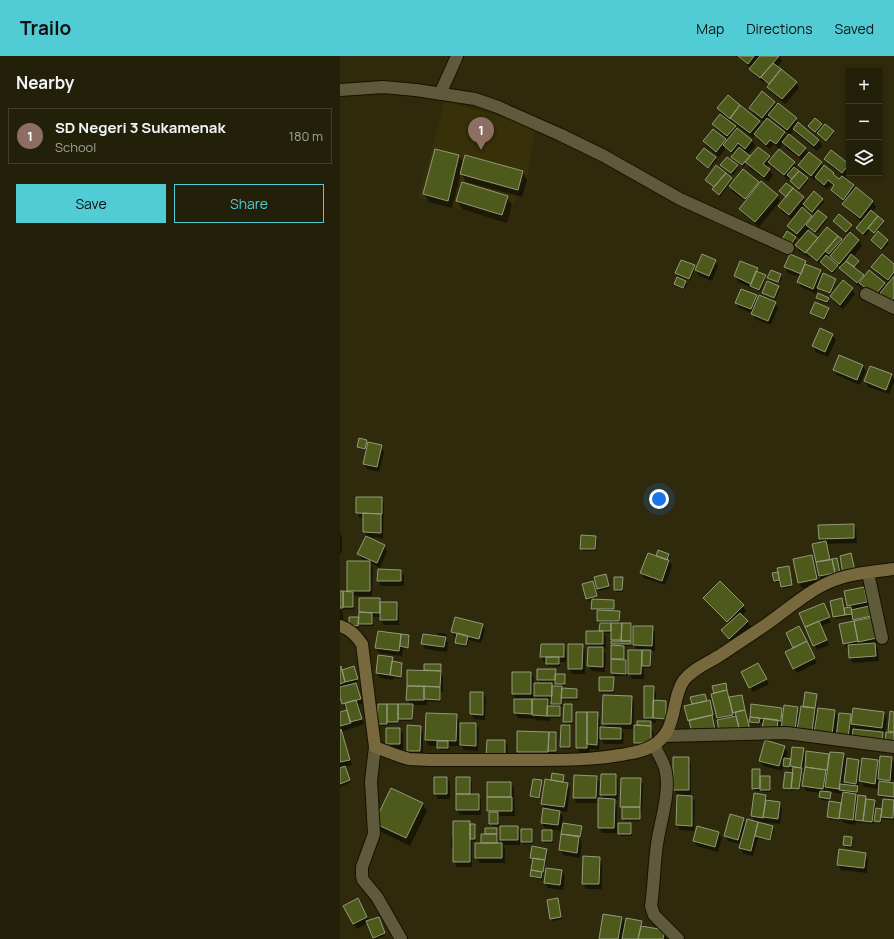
<!DOCTYPE html>
<html lang="en">
<head>
<meta charset="utf-8">
<style>
  :root { --surface:#232009; --page:#2f2d17; --text:#f1f3f6; --muted:#a3a39c; --line:#403e2a; --accent:#51ccd4 }
  body { margin:0; font-family:Manrope,sans-serif; background:var(--page); color:var(--text) }
  .controls { position:absolute; right:12px; top:12px; display:grid; overflow:hidden; border-radius:0px; box-shadow:0 2px 6px #0003 }
  .controls button { width:36px; height:36px; display:grid; place-items:center; padding:0; border:0; border-bottom:1px solid var(--line); background:var(--surface); color:var(--text); font:20px sans-serif }
  .you { position:absolute; left:319px; top:443px; width:14px; height:14px; margin:-10px; border:3px solid #fff; border-radius:50%; background:#1a73e8; box-shadow:0 0 0 6px #1a73e833 }
  .badge { display:grid; place-items:center; width:26px; height:26px; border-radius:50%; background:var(--accent); color:#fff; font-size:13px; font-weight:700 }
  .pin { position:absolute; translate:-50% -33px; filter:drop-shadow(0 1px 2px #0008) }
  .pin::after { content:''; position:absolute; top:21px; width:14px; height:12px; background:inherit; clip-path:polygon(0 0,100% 0,50% 100%) }
  .list { margin:0; padding:0; list-style:none }
  h2 { display:flex; justify-content:space-between; align-items:center; height:52px; margin:0; padding:0 16px; font-size:17px }
  h2 small { font-size:13px; font-weight:400; color:var(--muted) }
  .list li { display:grid; grid-template-columns:26px 1fr auto; gap:12px; align-items:center; box-sizing:border-box; height:56px; margin:0 8px 8px; padding:0 8px; border:1px solid var(--line); border-radius:0px }
  .list b { display:block; font-size:15px; white-space:nowrap }
  .list p { margin:0; font-size:13px; white-space:nowrap; color:var(--muted) }
  .list em { font-size:13px; font-style:normal; color:var(--muted) }
  .actions { display:flex; gap:8px; padding:12px 16px }
  .actions a { flex:1; padding:9px 0; border:1px solid var(--accent); border-radius:0px; text-align:center; font-size:14px; color:var(--accent) }
  .actions .main { background:var(--accent); color:#111 }
  .icon { flex:none; width:22px; height:22px; fill:none; stroke:currentColor; stroke-width:2; stroke-linecap:round; stroke-linejoin:round }
  .map { position:relative; flex:none; width:554px; height:883px; overflow:hidden }
  header { display:flex; align-items:center; gap:24px; box-sizing:border-box; height:56px; padding:0 20px; background:var(--accent); color:#111 }
  header strong { font-size:19px }
  nav { display:flex; gap:22px; margin-inline-start:auto; font-size:14px }
  main { display:flex }
  aside { flex:1; background:var(--surface) }
  .map>svg:first-child { display:block }
</style>
</head>
<body>
<header>
<strong>Trailo</strong>
<nav><a>Map</a><a>Directions</a><a>Saved</a></nav>
</header>
<main>
<aside>
<h2>Nearby<small></small></h2>
<ul class="list">
<li><span class="badge" style="background:#8d6e63">1</span><div><b>SD Negeri 3 Sukamenak</b><p>School</p></div><em>180 m</em></li>
</ul>
<div class="actions"><a class="main">Save</a><a>Share</a></div>
</aside>
<div class="map">
<svg width="554" height="883" viewBox="0 0 554 883">
  <rect width="100%" height="100%" fill="#2f2a0c"/>
  <path fill="#373008" d="M105 45 195 71 188 117 166 165 78 142Z"/>
  <path fill="#0007" fill-rule="evenodd" d="M397 0H439L442 5 437 11 456 26 459 32 445 48 431 36 428 31 430 29 425 25 424 27 414 19 411 14V12L399 2Z
    M434 46 437 50 456 63 459 68 479 84 482 90 477 95 457 78 454 74 449 80 465 92 469 98 481 107 484 112 493 117 495 121 499 125 503 120 488 108 485 103 508 109 509 111V117L504 123 513 130 515 134 516 133 533 146 536 151 532 156 543 165 544 167 537 176 547 184 549 187 543 194 533 186 532 184 536 179 530 173 525 180 518 174 517 172 522 166 507 153 504 148V147L495 139 492 134 494 131 491 129 487 133 479 127 476 122 474 124 462 115 459 110 463 105 446 92 444 87 439 93 434 88 430 93 418 84 415 79 413 82 393 66 397 74 412 84 415 90 407 99 410 102 429 100 431 104 454 107 457 112 456 113 467 122 468 125 461 134 453 128 452 126 453 124 449 121 448 124 432 111 430 108 427 112 430 114 433 119 428 126 409 112 407 107 403 111 393 103 392 101 393 99 387 94 386 92 379 101 367 91 364 86 373 74 385 84 387 86 389 84 376 73 373 68 381 58 378 52 419 65 422 70 425 67 413 57 410 52ZM430 60 433 64 450 79 447 82 444 77 428 63Z
    M481 69 483 72 493 76 494 78 487 86 479 80 478 76 477 77 471 73 470 71Z
    M364 93 375 102 377 104 369 113 358 105 357 102Z
    M119 100 124 108 183 116 187 124 182 141 126 126 121 117 112 152 89 146 84 138Z
    M397 110 398 112 393 119 383 111Z
    M376 111 391 123 393 126 418 127 419 129 437 139 440 145 419 171 403 158 400 153 406 146 393 136 389 129 380 141 373 134 375 132 367 126 366 124Z
    M446 128 464 142 466 146 483 143 484 146 474 157 465 149 462 153 472 160 473 162H486L487 164 477 177 470 172 467 175 478 184H501L503 186 509 179 495 167 494 165 511 169 512 171 509 176 519 184 522 190 513 201 519 207 515 213 523 220 524 222 544 228 546 231 549 227 536 216 533 211 554 209V251L538 244 523 232 522 230 521 232 504 218 500 212 501 211 496 207 498 211 493 218 482 208 481 209 470 201 469 202 459 195 456 189 461 184 451 175 448 170 453 164 442 156 439 150 446 142 440 135ZM489 199 491 200 495 208 487 201Z
    M167 141 172 149 167 167 122 153 117 145Z
    M455 181 457 184 452 192 442 185Z
    M375 205 378 210 372 225 359 220 355 213 350 225 338 220 336 217 354 210 356 214Z
    M465 205 468 210 480 215 482 218 495 224 496 226 491 239 479 234 478 232 476 238 461 231 458 226 460 221 448 217 445 211Z
    M417 213 419 217 425 219 426 222 420 236 398 226 395 220Z
    M431 215 441 219 442 222 440 226 429 221Z
    M345 226 347 228 345 233 336 230 335 228Z
    M503 226 512 233 515 238 503 253 494 246 491 240Z
    M438 231 440 233 435 244 424 239 423 237Z
    M416 240 418 244 435 247 438 252 431 269 415 263 412 257 399 252 396 247Z
    M477 242 488 243 489 245 488 248 478 244Z
    M488 253 489 255 485 265 472 259 471 257Z
    M492 278 496 284 488 301 476 296 473 290Z
    M523 310 526 315 520 329 497 319 494 314Z
    M552 319 554 323V326L549 338 528 331 525 325Z
    M26 385 29 389 41 390 44 396 39 416 27 413 24 408 27 395 20 393 18 391Z
    M17 442H41L44 448 43 482 27 481 24 476V462H20L17 457Z
    M513 469 516 474 517 487 486 488 489 492 491 504 497 503 498 506 501 519 483 525 480 520 473 489 482 487 480 483Z
    M0 478 2 480V497H0Z
    M255 481 257 483 256 495H243L241 492Z
    M44 490 47 495 40 512 30 507 33 512 32 540H14V553L1 554 3 557V567H0V536L9 537 8 534 29 506 22 503 18 498Z
    M319 495 329 499 330 501 329 505 332 510 325 529 304 522 301 517 318 501Z
    M471 500 474 505 479 529 462 532 459 527 454 504Z
    M449 513 452 531 443 533 441 526H436L433 518Z
    M61 515 64 520V530H41L38 524Z
    M266 519 270 532 259 535 255 521Z
    M282 522 283 525V536H276L275 533Z
    M380 527 403 550 406 555 402 560 408 566 411 571 392 587 385 579 382 574 389 568 368 548 365 542Z
    M254 528 257 542 253 544 273 545 275 547 274 556H279L280 558V568H290L292 571 291 590H283L285 593V604H286L289 610 297 595 294 589V571H312L315 576V595H310L312 597 311 612H304V623H292L287 615V620H273L272 617V590H273L272 587V577H264L266 581V593H263L266 598 265 616 252 615 248 610 249 591 247 588 260 576 261 567H260L258 564V555H254L252 552 253 544 248 545 247 542Z
    M523 532 526 538 531 563 536 568 539 587 535 588 538 593 539 605 513 607 510 602 509 593H507L504 588 515 566 513 560 495 563 494 560 502 544 505 553 510 552 508 550Z
    M20 543H40L42 547H56L59 553V569H44L41 564V561H33V570H19V572H11L10 569 20 562Z
    M485 552 491 566H492L481 570 489 589 477 594 460 558Z
    M142 569 145 574 141 587 129 584 127 591 117 589 116 586 117 581H115L112 575Z
    M38 576 69 580 70 582 68 593H63L62 600 39 597 36 592Z
    M98 577 106 578 107 580 106 584 108 587 107 596 85 593 82 588 98 581 97 580Z
    M462 577 477 607 457 617 454 612 455 592Z
    M223 589 226 595V606H220V611L208 610 207 606H204L201 601Z
    M242 589 245 595V618H232L229 613Z
    M52 602 55 607 62 608 63 610 61 623 53 622V624L40 622 37 617Z
    M418 608 429 628 413 636 402 616Z
    M86 609H100L102 612V618L103 621V636H101V646L87 645V649H71L73 652V665H59V668H48V670H40L38 668 71 649 67 643 86 615Z
    M0 612 2 615 15 614 18 625 15 626 18 633 23 648 19 649 24 668 1 676 3 680 12 709 4 711 11 726 0 731V657L8 655 7 653H6L3 648 0 638Z
    M215 614 216 617V619H224L226 622 225 630H220L222 634H237L238 636V644H222V651L219 650 221 654 220 662H210V665L196 664 195 663 178 662 175 657V644H176L173 638 191 617 194 622V628H211L213 631H218L216 626H199L198 624ZM193 638 197 644H193ZM208 645H212V648L214 651H210Z
    M273 622 274 625V637H261L260 635Z
    M385 628 390 642 401 640 403 642 410 676 382 677 379 665 378 662 372 639 376 638 374 631Z
    M313 631 316 637V646H326L327 648 326 665 316 664V667H311L312 669V672H311L314 676 313 692H298L295 686V673H281L284 678 283 688H264L260 680 259 694 250 693 249 697H240L237 692 257 657 260 663V672H266L263 667 291 641 294 646V670H298V666H307L305 662Z
    M131 637H143L146 643 145 664 134 663 131 658Z
    M365 639 367 646 369 645 372 651 377 678 352 670 349 665 353 649 351 642Z
    M476 639 477 641 476 656 478 659 494 655 499 663 510 659 513 663 544 657 547 662 545 676H541L545 683 544 691 516 687 512 679 511 688 443 670 439 669 438 676 424 667H420V669L411 668 410 666 442 653 444 658 457 652 461 658 464 652ZM437 663 446 664 445 666 437 665ZM513 669 516 674H512Z
    M225 649H232L233 651V668H229L231 672V693H223L221 691 226 670 224 666Z
    M87 658 116 659 119 664V668H136L139 674 138 695 124 694 119 686V690H109V694H100L98 690H89L86 684Z
    M80 671 83 676V700H71L68 694Z
    M47 673H60L63 678V693H50L47 688Z
    M216 677 217 679V697H211V701H181L178 696Z
    M165 685 168 690 167 705 147 700Z
    M445 691 448 696 445 704H451L463 693 467 699V696L490 699 503 698 506 703 519 705 522 711 537 705 540 710 552 702 554 706V725L553 723 552 728H554V743L540 741 539 739V733L524 731 520 724 518 738 519 733H517L515 741H517L518 744 525 741 527 744 535 745 536 748 535 753 543 754 544 744 554 745V764L542 763 541 768 537 767 534 763 533 768 516 766 515 769 504 767 501 762 500 765 489 763 488 761 490 745 481 744 480 741V737L466 735 463 730 465 717 462 716 460 735 452 733V735L446 734 444 732 454 718V715L451 710V713L446 712 444 709 442 715 423 710 420 705ZM504 724 507 729H503ZM486 731 489 736 504 738 502 750 501 748 490 746 491 740 490 737H486Z
    M348 702 351 707V739H344V741H352L355 746 354 775 340 774 337 769 338 739 334 733Z
    M420 714 421 716V721H430L431 724V736H423L422 735H414L413 732Z
    M213 719 223 720 224 723V727L227 728 230 733 227 756 219 755 223 761 222 768 241 771 242 773 241 783 239 782 242 787 240 802 223 799 220 794 222 775 205 772 202 767 206 754 202 748 212 725Z
    M275 719 278 724V744H274L277 749V777H262L259 772V747H237L234 742 256 721 259 726V743H264L261 738Z
    M107 722 110 727V743H98L95 738Z
    M129 722 132 727V739H138L141 744V759H120L116 753Z
    M300 723 303 728 302 756H301L300 765H284L283 762V754L281 751Z
    M201 725 202 727 200 744 193 742 191 740Z
    M171 727 174 732 175 760H159V770H152L150 768V758L148 754Z
    M426 740 429 745 439 747 442 753 440 768 419 766V767L432 771 434 773 431 785 418 782 413 800 403 797 400 792 401 788 388 785 385 780 403 763 406 768 416 766 412 760Z
    M82 747 87 755 70 790 40 775 35 767Z
    M129 766 131 769H134L136 771V785H132V811H117L114 805V792H112L111 790V781H114Z
    M291 768 292 771V780H280L279 778Z
    M161 771H177L182 779 191 774 193 776V788H183L180 784V789H163L165 793V807H140L136 802 146 779 156 773 158 775V788H163L161 784Z
    M212 775 213 777V787H205L203 785Z
    M379 777 382 782 378 796 357 790 354 785Z
    M511 782 513 784 512 792 506 791 504 788Z
    M206 794 208 796 202 824 193 822 191 820 194 804H192L191 801Z
    M525 798 528 803 527 817 501 814 498 809Z
    M259 802 262 807V833H246L243 828Z
    M222 815 225 821 223 834 208 832 205 827Z
    M218 843 219 846 222 863 212 865 211 862Z
    M20 849 29 866 40 864 45 880 35 883 28 867 17 873 5 850Z
    M282 862 286 869 301 866 304 871 324 875 327 880 326 883H260Z"/>
  <path fill="#4e5a1c" stroke="#929a7b" d="M398 0H414L408 8Z
    M420 0H439L420 22 409 13Z
    M433 7 441 13 429 28 421 21Z
    M441 13 457 26 442 43 427 31Z
    M422 35 435 46 422 62 409 52Z
    M388 39 400 49 390 63 377 52Z
    M438 47 457 62 447 74 428 59Z
    M400 49 420 65 410 77 390 62Z
    M380 58 396 70 387 80 372 68Z
    M427 62 445 76 436 88 430 84 426 89 414 78Z
    M475 62 482 68 475 76 468 70Z
    M458 66 479 84 474 90 453 73Z
    M485 68 494 75 486 85 477 77Z
    M397 72 412 84 405 93 398 87 391 96 383 89Z
    M373 73 386 83 376 96 363 85Z
    M449 78 466 92 459 100 442 86Z
    M399 91 410 100 402 109 391 101Z
    M418 91 430 100 423 108 430 113 424 121 405 106Z
    M364 92 376 101 368 112 356 102Z
    M95 93 119 99 108 145 83 138Z
    M439 93 455 106 444 119 428 106Z
    M491 94 509 108 502 117 484 103Z
    M469 96 482 106 471 120 458 109Z
    M125 99 183 115 178 134 120 118Z
    M387 101 398 109 391 117 380 109Z
    M376 109 386 117 374 131 365 124Z
    M484 109 494 117 493 118 499 123 502 120 514 129 503 144 491 134 494 129 488 124 484 129 475 121Z
    M454 111 459 115 452 123 447 119Z
    M403 113 419 126 405 143 389 130Z
    M459 115 468 122 459 133 450 125Z
    M386 117 392 122 379 139 372 133Z
    M421 125 438 139 415 166 399 153Z
    M122 126 168 140 162 159 116 145Z
    M446 127 453 132 446 141 439 135Z
    M516 131 533 145 520 162 502 148Z
    M453 132 464 141 449 159 438 150Z
    M474 135 483 143 472 156 463 148Z
    M462 151 472 160 457 178 447 170Z
    M478 154 487 161 475 176 466 169Z
    M531 154 538 160 523 178 516 172Z
    M499 158 512 169 506 176 493 165Z
    M538 160 544 165 534 177 528 172Z
    M487 171 498 180 477 205 466 196Z
    M468 174 478 182 465 197 455 189Z
    M447 175 456 181 450 190 441 185Z
    M538 175 548 184 541 193 531 184Z
    M510 176 519 184 499 208 490 200Z
    M498 180 502 183 489 198 485 195Z
    M362 198 376 204 369 220 355 214Z
    M450 198 466 205 461 218 444 211Z
    M511 198 519 205 514 211 506 205Z
    M542 198 554 208V216L548 224 531 211Z
    M486 199 498 209 492 216 480 206Z
    M341 204 355 209 349 223 335 217Z
    M400 205 418 212 411 228 394 220Z
    M506 205 524 219 517 227 499 212Z
    M465 208 481 214 473 233 457 226Z
    M431 214 441 218 438 226 427 222Z
    M529 214 545 227 535 239 519 227Z
    M416 215 426 219 419 234 410 230Z
    M483 217 496 223 490 237 477 232Z
    M554 220V242L550 246 540 237Z
    M337 221 346 225 343 232 334 228Z
    M503 224 513 232 500 249 490 240Z
    M427 225 439 230 434 242 422 237Z
    M401 233 417 239 411 253 395 247Z
    M478 237 489 242 487 246 476 242Z
    M419 239 436 246 428 265 411 258Z
    M475 246 489 252 484 263 470 257Z
    M480 272 493 278 485 296 472 290Z
    M499 299 523 309 517 324 493 314Z
    M530 310 552 318 546 334 524 325Z
    M19 382 27 384 25 393 17 391Z
    M28 386 42 389 37 411 23 408Z
    M16 441H42V458L16 457Z
    M23 457 41 458V477L23 476Z
    M514 468V482L479 483 478 469Z
    M241 479 256 480 255 493H240Z
    M26 480 45 489 37 507 17 498Z
    M486 485 490 504 476 506 472 488Z
    M318 494 329 498 327 504 316 500Z
    M308 497 329 504 322 525 300 517Z
    M511 497 515 515 503 518 500 500Z
    M472 499 477 523 458 527 453 503Z
    M497 502 500 517 495 518 492 503Z
    M492 503 495 517 479 520 476 506Z
    M7 505H30V535H7Z
    M449 510 452 529 441 531 437 512Z
    M38 513 61 514V525H37Z
    M438 516 439 524 434 525 432 517Z
    M266 518 269 530 257 533 254 521Z
    M274 521H283L282 534H274Z
    M253 525 257 540 246 543 242 528Z
    M380 525 404 549 387 566 363 542Z
    M524 531 527 546 507 550 504 535Z
    M0 535H3V552H0Z
    M3 535 13 536V551H3Z
    M19 542H40V557L19 556Z
    M502 542 505 559 493 561 490 545Z
    M252 543 274 544V553H251Z
    M40 546H57V564H40Z
    M484 547 490 561 465 571 459 557Z
    M529 550 531 560 513 564 511 554Z
    M511 551 512 558 505 559 504 552Z
    M257 554 280 555 279 565H257Z
    M19 556 32 557V568H18Z
    M400 557 408 565 389 583 381 574Z
    M9 561H19L18 570 9 569Z
    M115 561 143 568 139 583 111 576Z
    M533 561 537 582 518 586 514 565Z
    M479 565 487 584 473 590 465 571Z
    M514 565 518 585 503 588 499 568Z
    M260 567H271V575H259Z
    M271 567H282L281 584H271Z
    M282 567H291V585H281Z
    M293 570H313L312 590 293 589Z
    M459 570 467 585 453 592 446 577Z
    M38 575 61 578 59 595 35 592Z
    M246 575H263V588H246Z
    M117 577 128 580 126 589 115 587Z
    M61 578 69 579 68 592 60 590Z
    M83 578 106 581 104 591 81 588Z
    M271 585H291V588H271Z
    M467 585 475 602 453 613 445 596Z
    M535 587 536 600 509 602 508 589Z
    M201 588H224V601H200Z
    M228 588H243L242 613H228Z
    M271 589 284 590V603H271Z
    M248 591H263V611L247 610Z
    M288 594H302L301 618H288Z
    M302 594H311L310 610H302Z
    M38 599 53 601 50 619 36 617Z
    M206 601H219V608H206Z
    M271 603 286 604V618L271 617Z
    M52 605 62 607 61 621 50 619Z
    M418 607 427 623 409 632 401 616Z
    M84 608H101V615L84 614Z
    M1 610 5 626 0 628V611Z
    M14 610 18 623 5 626 2 614Z
    M197 613H216L215 624H197Z
    M67 614 101 615 100 631 67 630Z
    M172 616H191V638H172Z
    M215 618H225V628H215Z
    M259 621H274L273 635H259Z
    M16 627 21 643 2 648 0 641V631Z
    M194 627H212V640H194Z
    M386 627 387 634 374 637 372 630Z
    M67 630H84V644H66Z
    M84 630 100 631V644L84 643Z
    M212 630H222L221 648H211Z
    M304 630H314L313 662H304Z
    M222 632 237 633V642H221Z
    M387 634 393 659 377 662 371 638Z
    M130 636H143V659L130 658Z
    M465 636 477 638 475 652 463 651Z
    M365 638 367 645 352 648 350 641Z
    M263 639 292 640 291 668H262Z
    M402 639 405 654 393 657 389 641Z
    M174 643H192V658L174 657Z
    M192 643H208L207 660 192 659Z
    M16 644 22 663 10 666 5 647Z
    M313 644 326 645V663L313 662Z
    M370 644 373 659 348 665 344 650Z
    M38 648H47V668H37Z
    M47 648H58V666H47Z
    M58 648H73L72 663H58Z
    M224 648H232V666H223Z
    M411 648 442 652 441 665 410 661Z
    M444 649 458 651 455 674 441 673Z
    M207 650H220V660H207Z
    M461 650 475 652 472 676 457 674Z
    M478 652 495 654 492 679 474 677Z
    M513 652 544 656 542 672 511 668Z
    M7 654 11 667 0 670V656Z
    M405 654 410 674 400 676 395 656Z
    M550 655 554 656V676L548 675Z
    M236 656H247V692H236Z
    M247 656H258L257 689 247 688Z
    M86 657 117 658 116 685 85 684Z
    M499 657 511 658 508 683 496 681Z
    M372 659 375 673 352 678 349 664Z
    M396 660 399 671 379 675 377 664Z
    M410 661 420 662 419 667 409 666Z
    M424 662 438 664 437 674 422 672Z
    M297 665H311V670L297 669Z
    M120 667H136V690L120 689Z
    M67 669 81 670 80 695H67Z
    M221 669H230V691H220Z
    M294 669 311 670V687H294Z
    M260 671 281 672V683H260Z
    M46 672H60V688H46Z
    M1 673 10 704 0 706V674Z
    M513 673 543 676 542 686 512 682Z
    M177 675 209 676 208 696H177Z
    M209 676H216V695H208Z
    M546 676 554 677V685L545 684Z
    M147 684H165V700H146Z
    M425 684 445 690 439 710 419 705Z
    M97 685H108V692H97Z
    M452 691 464 692 461 712 450 710Z
    M466 695 489 698 487 714 465 711Z
    M490 696 504 697 499 733 485 731Z
    M540 700 552 701 550 725 538 723Z
    M333 701H349V734H333Z
    M444 702 451 703 449 711 443 710Z
    M507 702 519 704 516 728 504 726Z
    M522 702 538 704 535 728 519 725Z
    M5 710 10 724 0 728V712Z
    M453 711 462 712 459 733 451 732Z
    M465 711 486 714 483 733 462 730Z
    M412 713H420V732L412 733Z
    M445 716 453 717 451 733 443 732Z
    M212 717 224 719 223 726 211 724Z
    M261 718H276V739H260Z
    M234 719 257 720 256 742H233Z
    M420 720H430V734H420Z
    M94 721H107V738H94Z
    M116 721H130V738H116Z
    M281 722H301L300 751H280Z
    M193 723 202 724 199 742 190 740Z
    M205 723 228 727 224 751 201 748Z
    M539 725 554 727V741L538 739Z
    M147 726H171V741H147Z
    M500 728 518 730 517 736 499 734Z
    M51 732 83 747 66 782 34 767Z
    M480 735 491 736 490 743 479 741Z
    M503 736 516 738 513 764 499 762Z
    M414 737 426 739 423 762 411 760Z
    M116 738H139V754H116Z
    M337 739 352 740V770L336 769Z
    M518 739 526 740 523 765 515 764Z
    M147 741H172V755H147Z
    M258 742 275 743 274 772H258Z
    M526 743 535 744 532 766 523 765Z
    M543 743 554 744 553 762 541 761Z
    M426 744 440 746 438 763 423 761Z
    M489 745 501 747 499 763 487 761Z
    M282 751H300V763H282Z
    M203 752 220 755 218 769 201 767Z
    M536 752 542 753 540 766 534 765Z
    M149 756H158V768H149Z
    M390 758 404 762 398 784 384 780Z
    M407 763 418 766 411 795 399 792Z
    M113 765H130V806H113Z
    M418 766 433 770 430 784 415 780Z
    M223 767 242 770 240 781 221 778Z
    M278 767H291V778H278Z
    M130 768H135V783H130Z
    M160 770H178V784H160Z
    M357 770 379 776 375 791 353 785Z
    M145 772H157V778H145Z
    M181 773H192V786H181Z
    M202 774H212V785H202Z
    M141 778H157V787H141Z
    M221 778 239 780 237 797 219 794Z
    M504 780 512 781 511 790 503 789Z
    M135 787H162V802H135Z
    M192 790 207 793 205 804 190 802Z
    M499 793 526 797 524 812 497 809Z
    M243 800 260 801 259 828H242Z
    M193 802 205 804 203 816 191 814Z
    M206 812 222 814 220 829 204 827Z
    M191 814 202 816 201 822 190 820Z
    M18 842 27 861 13 868 3 850Z
    M218 842 221 861 210 863 207 844Z
    M263 858 282 861 278 883H259Z
    M39 861 45 877 33 882 26 865Z
    M286 862 302 865 298 883H282Z
    M301 870 325 874 323 883H298Z"/>
  <g fill="none" stroke-linecap="round" stroke-linejoin="round">
    <g stroke="#171200" stroke-width="14">
      <path id="street" d="M0 34 43 31 76 34 135 43 158 51 221 79 264 100 340 143 448 192
        M100 38 117 0
        M526 238 554 252
        M528 517 542 582
        M324 680 447 677 554 691
        M314 689C318 698 325 707 326 717 330 738 320 767 317 788 314 809 314 830 311 850L314 859 338 883
        M35 691 31 725 34 778 22 811V820L23 824 37 841 61 883"/>
    </g>
    <g stroke="#171200" stroke-width="14">
      <path id="secondary" d="M0 570C10 573 16 579 22 588L35 691 59 700 69 703 90 704C125 704 161 704 196 704 224 704 252 704 280 699 292 697 302 696 312 690 339 675 330 644 344 624 353 613 367 607 379 600 394 590 409 580 424 570 446 555 467 535 492 525 511 517 533 516 554 513"/>
    </g>
    <use href="#street" stroke="#605a3c" stroke-width="12"/>
    <use href="#secondary" stroke="#78683d" stroke-width="12"/>
  </g>
</svg>
<div class="controls">
<button>+</button>
<button>−</button>
<button><svg class="icon" aria-label="layers" viewBox="0 0 24 24"><path d="M12 4l9 5-9 5-9-5zM3 14l9 5 9-5"/></svg></button>
</div>
<div class="you"></div>
<div class="pin badge" style="left:141px;top:94px;background:#8d6e63">1</div>
</div>
</main>
</body>
</html>
